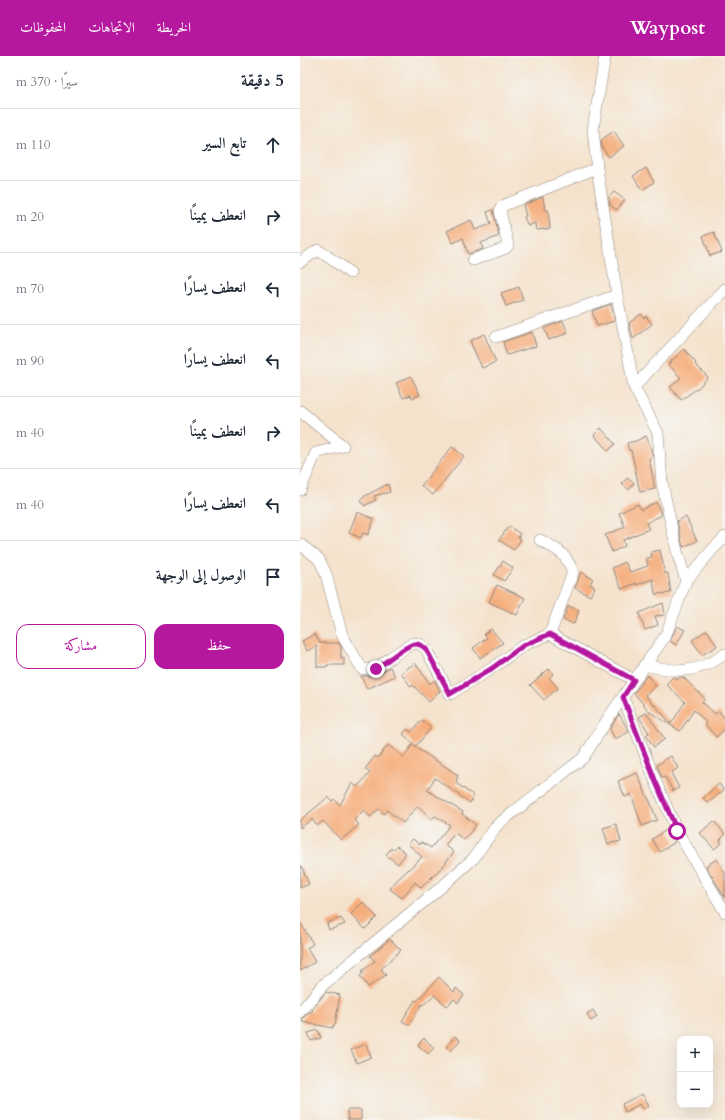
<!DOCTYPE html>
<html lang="ar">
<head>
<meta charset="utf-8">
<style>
  :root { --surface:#fff; --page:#f6f6f7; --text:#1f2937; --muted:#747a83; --line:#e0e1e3; --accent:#b5179e }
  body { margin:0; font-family:Cardo,Amiri,serif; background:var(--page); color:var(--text); direction:rtl }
  .controls { position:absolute; right:12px; bottom:12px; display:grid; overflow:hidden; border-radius:8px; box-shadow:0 4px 16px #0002 }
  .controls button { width:36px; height:36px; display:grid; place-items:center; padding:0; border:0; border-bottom:1px solid var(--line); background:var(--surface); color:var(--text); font:20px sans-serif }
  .stop { position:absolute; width:12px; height:12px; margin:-9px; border:3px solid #b5179e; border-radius:50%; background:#fff }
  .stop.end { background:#b5179e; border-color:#fff; box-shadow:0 1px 4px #0008 }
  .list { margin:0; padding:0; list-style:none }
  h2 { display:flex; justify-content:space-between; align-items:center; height:52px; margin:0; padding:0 16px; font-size:17px }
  h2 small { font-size:13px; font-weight:400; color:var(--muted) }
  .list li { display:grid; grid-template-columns:26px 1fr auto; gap:12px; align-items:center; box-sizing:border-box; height:72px; padding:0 16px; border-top:1px solid var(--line) }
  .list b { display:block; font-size:15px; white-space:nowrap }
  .list em { font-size:13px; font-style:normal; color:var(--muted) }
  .actions { display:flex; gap:8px; padding:12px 16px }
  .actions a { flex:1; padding:9px 0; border:1px solid var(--accent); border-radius:12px; text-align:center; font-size:14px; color:var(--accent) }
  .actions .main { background:var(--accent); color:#fff }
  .icon { flex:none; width:22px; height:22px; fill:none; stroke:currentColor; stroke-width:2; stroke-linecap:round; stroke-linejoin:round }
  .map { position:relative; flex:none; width:425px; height:1064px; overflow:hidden; direction:ltr }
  header { display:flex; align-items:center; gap:24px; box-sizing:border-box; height:56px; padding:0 20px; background:var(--accent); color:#fff }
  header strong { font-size:19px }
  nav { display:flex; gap:22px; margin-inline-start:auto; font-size:14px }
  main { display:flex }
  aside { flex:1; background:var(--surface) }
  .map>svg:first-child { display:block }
</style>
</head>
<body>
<header>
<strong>Waypost</strong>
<nav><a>الخريطة</a><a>الاتجاهات</a><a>المحفوظات</a></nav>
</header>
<main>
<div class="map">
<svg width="425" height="1064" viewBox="0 0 425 1064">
  <rect width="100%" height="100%" fill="#f6f6f2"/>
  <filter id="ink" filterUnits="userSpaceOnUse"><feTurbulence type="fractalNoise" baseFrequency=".025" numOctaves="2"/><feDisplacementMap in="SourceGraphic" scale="8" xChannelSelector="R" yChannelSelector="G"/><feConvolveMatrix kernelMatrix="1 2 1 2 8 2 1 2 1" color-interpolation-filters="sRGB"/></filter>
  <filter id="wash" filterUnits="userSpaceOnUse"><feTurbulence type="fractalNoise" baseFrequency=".012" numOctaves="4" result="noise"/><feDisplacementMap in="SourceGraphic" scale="16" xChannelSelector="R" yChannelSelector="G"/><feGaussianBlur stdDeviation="0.9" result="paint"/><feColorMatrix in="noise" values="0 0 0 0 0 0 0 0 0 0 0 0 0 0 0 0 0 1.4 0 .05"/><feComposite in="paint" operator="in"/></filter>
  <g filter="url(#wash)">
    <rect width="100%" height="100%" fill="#f5e2cc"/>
    <path fill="#e8d9ba" d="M425 806V847L407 818Z"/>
    <g id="blocks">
      <path fill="#f6ad7b" d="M314 75 324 90 309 101 302 91 301 84Z
        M346 112 354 126 342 134 333 120Z
        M314 136 325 144 317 154 310 149 309 141Z
        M243 141 245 154H248L250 173 236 174 235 167 228 170 224 161 226 160 223 149Z
        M193 154 199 180 181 187 183 193 168 198 163 182 153 187 147 175 171 164 175 174 191 168 187 156Z
        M414 176 422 196 410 200 403 180Z
        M219 231 223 244 206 250 201 237Z
        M311 248 315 265 297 270 292 255Z
        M341 258 344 262 346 260 352 268 333 283 329 267Z
        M263 265 268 277 249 284 244 272Z
        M232 276 236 290 207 299 203 286Z
        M184 278 196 306 182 312 170 285Z
        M384 293 396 307 395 308 408 321 399 331 381 344 370 331 381 322 368 308Z
        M111 320 120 339 112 342 111 339 103 342 96 327Z
        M301 372 315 388 308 395 294 379Z
        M346 380 350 389 353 402H349L355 433 340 436 331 394 329 395 327 387 336 385Z
        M152 391 164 400 133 439 121 430Z
        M327 422 334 427 329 434 322 428Z
        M88 428 90 436 74 440 76 444 64 450 61 445 63 441Z
        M356 446 362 459 346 467 349 473 323 484 325 490 312 496 305 479 325 471 319 457 338 448 341 454Z
        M57 456 74 463 68 479 63 477 61 482 49 477Z
        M386 461 397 485 383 491 377 465Z
        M209 470 220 478 218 481 221 483 214 494 199 484Z
        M360 494 365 518 368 517 371 537 355 538 353 523 336 529V527L322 533 312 512 325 506 330 516 348 510 346 502 352 501 351 496Z
        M203 505 213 512 204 525 194 519Z
        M281 516 293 523 290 528 295 531 290 540 275 532Z
        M197 529 225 542 217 559 189 546Z
        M363 547 365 559 355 560 358 569 345 574 339 557Z
        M268 550 279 554 274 568 263 564Z
        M377 570 385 574 376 589 370 585Z
        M191 573 203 587 180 602 173 592 187 582 184 578Z
        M407 574 417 590 402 599 392 584Z
        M15 578 20 587H39L41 591V602H44V609H27V611H17V590L7 595 2 585Z
        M115 607 130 628 134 624 140 635 129 646 113 629 111 631 101 617Z
        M90 611 95 620 67 633 61 620H76Z
        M249 613 253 618 249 622 258 632 244 644 230 629Z
        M347 619 356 630 345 639 354 650 355 649 371 668 385 646 366 628 373 621 378 623 380 621H383L405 643 402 646 415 658 419 655 425 663V673L416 681 405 668 406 666 394 654 380 675 350 656 334 637Z
        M346 657 365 683 354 691 346 679 349 677 339 661Z
        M319 658 329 676 315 683 310 673Z
        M122 664 131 672 116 690 103 678 107 673 111 676Z
        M88 689 104 701 112 689 158 719 156 727 174 740 170 747 135 722 127 734 163 756 162 758 176 769 164 784 155 777 145 789 154 796 146 806V807L121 832 115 826 102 842 90 833 96 825 122 801 108 788 113 783 120 789 121 786 131 792 150 769 135 760 132 763 118 750 103 767 87 754 84 758 79 753 70 761 64 754 54 764 59 769 41 784 23 765 17 770 12 763 0 772V764L20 748 28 741 32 745 34 743 40 749 52 727 57 731 70 717 65 713 75 700 78 702Z
        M371 700 378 712 371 717 379 732 373 735 365 721 362 722 357 709Z
        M337 717 348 743H349L357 764 342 770 331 738 325 741 318 725Z
        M419 728 424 734 408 747 403 742Z
        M414 765 425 778V779L420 784 422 787 414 793 400 777Z
        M316 768 321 785 308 788 303 772Z
        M368 773 375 786 360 796 352 783Z
        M97 790 106 797 98 808 86 799 91 792 93 794Z
        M417 803 425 817V842L406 810Z
        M0 808 9 828 0 832Z
        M63 846 77 861 65 873 51 858Z
        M41 862 45 868 29 874 27 867Z
        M0 866 13 888 7 892 15 906 0 915Z
        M90 883 101 894 81 913 86 919 68 931 60 920 64 917 62 915 75 905 70 900Z
        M139 921 154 936 156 932 164 939 158 947 154 943 147 950 134 939 123 949 122 948 109 969 102 965 115 944 117 945Z
        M26 936 40 939 35 969H33V972L2 966 3 962 9 956H12L13 952Z
        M293 954 297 961 291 965 287 958Z
        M18 974 21 982 11 985 8 977Z
        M155 980 160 984 151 995 146 991Z
        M124 982 134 992 128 998 118 989Z
        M66 988 71 1001 57 1007 51 994Z
        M342 1038 349 1049 343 1053 340 1048 325 1056 322 1048Z
        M47 1054H61V1064H48Z"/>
    </g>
  </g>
  <g filter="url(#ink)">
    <use href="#blocks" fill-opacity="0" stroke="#90867c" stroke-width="1"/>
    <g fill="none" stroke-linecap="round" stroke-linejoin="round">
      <g stroke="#90867c" stroke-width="12">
        <path id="minor" d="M305 0 293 73 297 112 317 239 334 331 358 377 362 427 377 495 386 525
          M173 204 206 192 208 189 200 155 202 150 297 112
          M0 206 18 194 40 209 50 217
          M196 281 317 239
          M334 331 425 233
          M0 355 43 390 16 397 0 434
          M240 484C258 494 265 496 273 516L250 578
          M0 488 19 503 26 518 42 579 62 613H76L91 601 113 587 120 588 126 593 150 638 191 613 224 589 250 578 334 624
          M344 609C377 616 396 619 425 598
          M323 641 355 724 377 775 425 856
          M0 956 23 929 138 834 173 803 197 769 283 702 311 658 366 579 386 525 413 493 425 481"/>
      </g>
      <use href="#minor" stroke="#fff" stroke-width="11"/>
    </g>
  </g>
  <g fill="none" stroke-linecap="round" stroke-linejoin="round" filter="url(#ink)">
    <path stroke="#b5179e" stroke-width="5" d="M76 613C83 608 107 588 115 588 120 588 123 590 126 593L150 638 191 613 224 589 250 578 334 624 323 641 355 724 377 775"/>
  </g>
</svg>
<div class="controls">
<button>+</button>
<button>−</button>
</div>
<div class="stop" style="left:377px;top:775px"></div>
<div class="stop end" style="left:76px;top:613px"></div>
</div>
<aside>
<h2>5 دقيقة<small>سيرًا · 370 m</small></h2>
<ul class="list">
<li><svg class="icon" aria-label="ahead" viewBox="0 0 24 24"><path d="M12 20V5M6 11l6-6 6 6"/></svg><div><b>تابع السير</b></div><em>110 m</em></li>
<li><svg class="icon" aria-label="right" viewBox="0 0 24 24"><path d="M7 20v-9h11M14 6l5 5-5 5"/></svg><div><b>انعطف يمينًا</b></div><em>20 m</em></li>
<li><svg class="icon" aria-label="left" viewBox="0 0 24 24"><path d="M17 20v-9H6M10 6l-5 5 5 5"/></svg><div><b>انعطف يسارًا</b></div><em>70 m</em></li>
<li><svg class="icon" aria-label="left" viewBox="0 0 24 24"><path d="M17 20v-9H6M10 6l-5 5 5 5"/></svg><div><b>انعطف يسارًا</b></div><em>90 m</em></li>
<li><svg class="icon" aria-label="right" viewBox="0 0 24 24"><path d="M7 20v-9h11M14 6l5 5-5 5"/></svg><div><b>انعطف يمينًا</b></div><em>40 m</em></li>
<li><svg class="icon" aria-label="left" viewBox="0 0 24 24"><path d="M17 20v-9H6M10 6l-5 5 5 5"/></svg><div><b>انعطف يسارًا</b></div><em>40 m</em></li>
<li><svg class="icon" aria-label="arrive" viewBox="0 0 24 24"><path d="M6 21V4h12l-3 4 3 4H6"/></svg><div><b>الوصول إلى الوجهة</b></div></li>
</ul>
<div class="actions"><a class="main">حفظ</a><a>مشاركة</a></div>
</aside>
</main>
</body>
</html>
